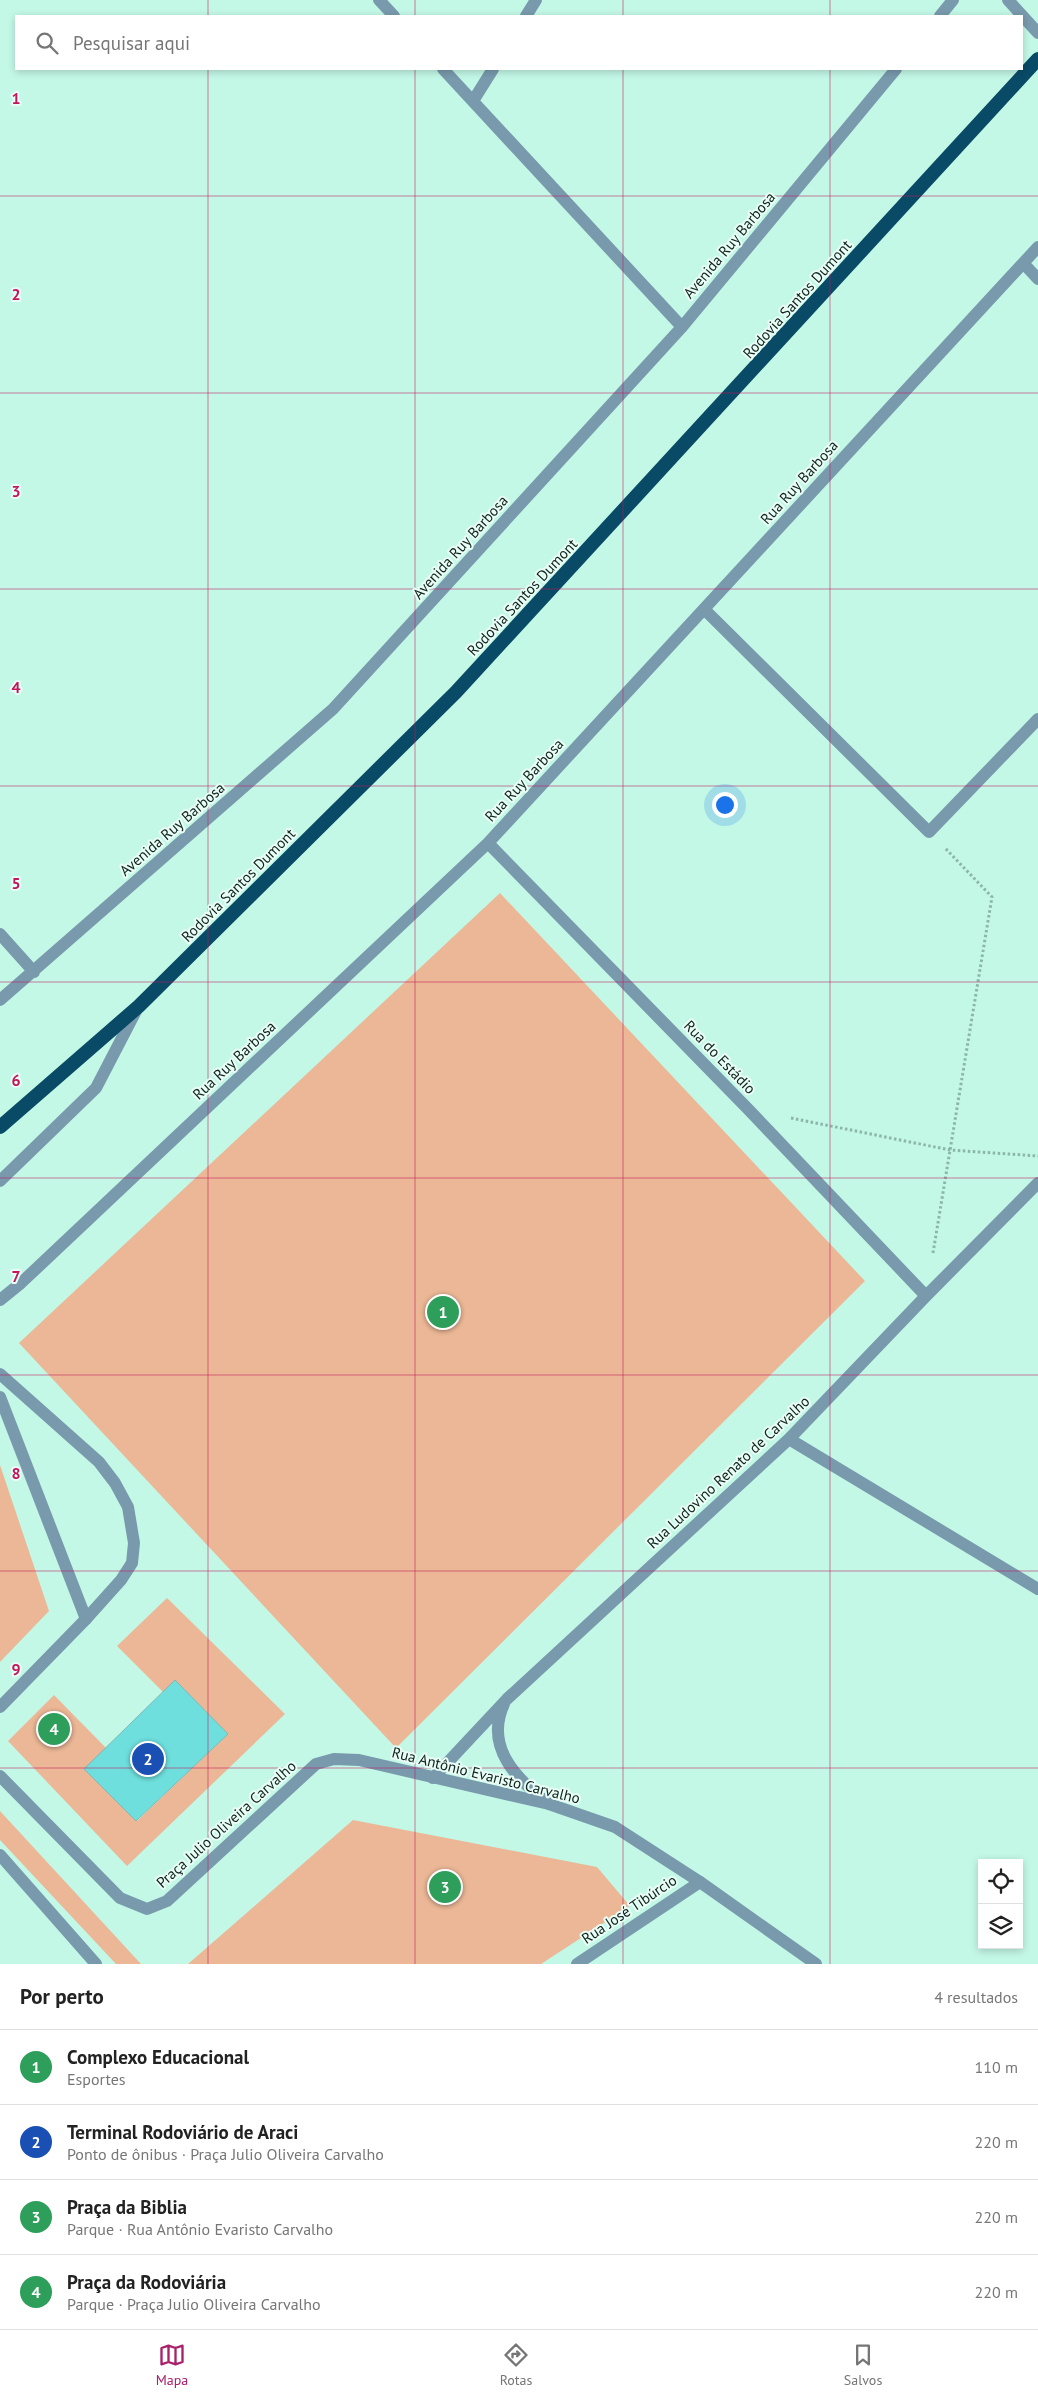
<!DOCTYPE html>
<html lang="pt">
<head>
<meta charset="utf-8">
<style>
  :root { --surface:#fff; --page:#f6f6f6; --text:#222; --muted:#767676; --line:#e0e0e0; --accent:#a8216a }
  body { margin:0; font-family:"PT Sans",sans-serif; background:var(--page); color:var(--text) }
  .controls { position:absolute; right:15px; bottom:15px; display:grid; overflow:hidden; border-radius:0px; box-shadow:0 2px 8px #0003 }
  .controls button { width:45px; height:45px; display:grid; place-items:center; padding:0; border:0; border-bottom:1px solid var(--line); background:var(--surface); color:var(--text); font:25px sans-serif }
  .you { position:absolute; left:724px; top:804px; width:18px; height:18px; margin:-12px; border:4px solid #fff; border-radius:50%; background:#1a73e8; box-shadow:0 0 0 8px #1a73e833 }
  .badge { display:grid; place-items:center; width:32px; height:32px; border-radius:50%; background:var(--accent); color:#fff; font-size:16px; font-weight:700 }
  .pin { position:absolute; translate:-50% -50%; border:2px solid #fff; box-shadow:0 1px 5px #0006 }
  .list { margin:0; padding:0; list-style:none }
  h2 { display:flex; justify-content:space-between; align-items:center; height:65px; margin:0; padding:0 20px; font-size:21px }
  h2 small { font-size:16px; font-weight:400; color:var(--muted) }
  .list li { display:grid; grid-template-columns:32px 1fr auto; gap:15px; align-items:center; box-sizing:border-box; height:75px; padding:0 20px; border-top:1px solid var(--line) }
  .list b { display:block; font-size:19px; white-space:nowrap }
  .list p { margin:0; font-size:16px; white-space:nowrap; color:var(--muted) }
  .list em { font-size:16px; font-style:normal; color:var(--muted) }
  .icon { flex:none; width:28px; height:28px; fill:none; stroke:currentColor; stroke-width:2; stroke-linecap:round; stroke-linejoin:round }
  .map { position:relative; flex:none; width:1038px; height:1964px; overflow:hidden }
  .search { position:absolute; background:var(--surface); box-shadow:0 2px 8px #0003; left:15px; right:15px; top:15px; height:55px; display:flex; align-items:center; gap:12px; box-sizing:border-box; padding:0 18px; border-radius:0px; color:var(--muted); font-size:19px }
  .sheet { height:365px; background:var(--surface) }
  nav { display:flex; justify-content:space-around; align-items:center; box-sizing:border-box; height:70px; border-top:1px solid var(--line); background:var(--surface); font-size:14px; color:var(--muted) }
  nav a { display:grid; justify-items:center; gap:2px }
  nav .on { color:var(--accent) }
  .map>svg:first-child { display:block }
</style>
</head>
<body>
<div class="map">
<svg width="1038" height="1964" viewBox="0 0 1038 1964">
  <rect width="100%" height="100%" fill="#c3f8e7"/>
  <path fill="#ebb796" d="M500 893 865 1281 396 1748 19 1343Z
    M0 1465 49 1611 0 1662Z
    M167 1598 285 1714 127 1866 8 1741 54 1695 107 1749 84 1769 137 1821 228 1734 176 1681 163 1692 117 1646Z
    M0 1811 141 1964H116L0 1840Z
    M353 1820 597 1867 630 1906 541 1964H188Z"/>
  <path fill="#6edfdd" stroke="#7fb7b5" d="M175 1680 228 1734 136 1821 84 1769Z"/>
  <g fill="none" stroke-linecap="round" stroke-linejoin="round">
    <path stroke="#8cb6a9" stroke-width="3" stroke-dasharray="2.5 2.5" stroke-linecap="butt" d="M791 1118 950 1150 1038 1156
      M933 1253 992 897 945 848"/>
    <path stroke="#799aad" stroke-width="12" d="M0 1397 86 1619"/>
    <path stroke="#799aad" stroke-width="12" d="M379 0 394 16
      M1008 0 1038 33
      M526 16 536 0
      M940 16 953 0
      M443 69 682 327
      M473 101 493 69
      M1024 264 1038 279
      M705 610 929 832 1038 719
      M488 843 748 1109 926 1296
      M0 934 34 972
      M0 1000 333 709 682 327 896 69
      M0 1300 21 1283 488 843 1038 247
      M789 1439 1038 1589
      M504 1704C484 1747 517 1780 549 1804
      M433 1778 507 1699 789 1439 926 1296 1038 1183
      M0 1855 96 1964
      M577 1964 700 1882"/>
    <path stroke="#799aad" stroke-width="12" d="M0 1181 96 1088 137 1009
      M0 1374 99 1462 115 1483 128 1507 134 1543 132 1563 121 1580 86 1619 0 1707
      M0 1776 120 1898 147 1909 167 1901 316 1764 334 1759 359 1760 549 1804 615 1827 700 1882 816 1964"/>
    <path stroke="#094a66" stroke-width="14" d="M0 1127 139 1006 456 692 1038 59"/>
  </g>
  <path fill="none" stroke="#c2185b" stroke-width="1" stroke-opacity="0.55" d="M208 0V16M415 0V16M623 0V16M830 0V16M208 69V1964M415 69V1964M623 69V1964M830 69V1964M0 196H1038M0 393H1038M0 589H1038M0 786H1038M0 982H1038M0 1178H1038M0 1375H1038M0 1571H1038M0 1768H1038"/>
  <g text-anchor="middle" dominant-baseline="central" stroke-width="4" stroke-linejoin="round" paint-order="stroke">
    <g font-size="15" fill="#0f231d" stroke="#e9fdf6">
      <text transform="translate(729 245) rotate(-50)">Avenida Ruy Barbosa</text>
      <text transform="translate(797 299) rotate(-48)">Rodovia Santos Dumont</text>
      <text transform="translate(799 482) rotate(-48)">Rua Ruy Barbosa</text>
      <text transform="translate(460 547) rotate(-48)">Avenida Ruy Barbosa</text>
      <text transform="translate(522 597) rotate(-47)">Rodovia Santos Dumont</text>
      <text transform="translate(524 780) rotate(-47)">Rua Ruy Barbosa</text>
      <text transform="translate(172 829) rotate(-41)">Avenida Ruy Barbosa</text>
      <text transform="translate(238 885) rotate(-45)">Rodovia Santos Dumont</text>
      <text transform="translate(720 1057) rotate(46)">Rua do Estádio</text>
      <text transform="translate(234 1060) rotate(-43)">Rua Ruy Barbosa</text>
      <text transform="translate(728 1472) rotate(-43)">Rua Ludovino Renato de Carvalho</text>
      <text transform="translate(486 1775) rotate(14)">Rua Antônio Evaristo Carvalho</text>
      <text transform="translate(226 1824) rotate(-42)">Praça Julio Oliveira Carvalho</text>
      <text transform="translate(629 1909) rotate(-34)">Rua José Tibúrcio</text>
    </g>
  </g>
  <g font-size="16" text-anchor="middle" font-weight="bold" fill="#c2185b" stroke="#e9fdf6" stroke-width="4" stroke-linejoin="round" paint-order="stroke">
    <text x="16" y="104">1</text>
    <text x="16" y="300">2</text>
    <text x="16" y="497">3</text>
    <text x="16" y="693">4</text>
    <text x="16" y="889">5</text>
    <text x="16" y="1086">6</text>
    <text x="16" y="1282">7</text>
    <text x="16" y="1479">8</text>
    <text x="16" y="1675">9</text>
  </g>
</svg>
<div class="controls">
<button><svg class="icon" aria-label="locate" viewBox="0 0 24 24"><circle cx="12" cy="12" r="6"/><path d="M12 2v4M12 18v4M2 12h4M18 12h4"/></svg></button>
<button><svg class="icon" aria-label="layers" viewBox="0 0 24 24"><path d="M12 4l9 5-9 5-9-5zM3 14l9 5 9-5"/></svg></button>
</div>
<div class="you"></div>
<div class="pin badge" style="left:443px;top:1312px;background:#2e9e5b">1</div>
<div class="pin badge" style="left:148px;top:1759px;background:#1a4fb4">2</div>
<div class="pin badge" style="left:445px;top:1887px;background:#2e9e5b">3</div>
<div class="pin badge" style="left:54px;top:1729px;background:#2e9e5b">4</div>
<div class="search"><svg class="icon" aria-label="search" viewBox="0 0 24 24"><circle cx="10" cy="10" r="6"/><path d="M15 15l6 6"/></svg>Pesquisar aqui</div>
</div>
<section class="sheet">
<h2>Por perto<small>4 resultados</small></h2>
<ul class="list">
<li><span class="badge" style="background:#2e9e5b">1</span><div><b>Complexo Educacional</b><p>Esportes</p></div><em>110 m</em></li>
<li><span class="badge" style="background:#1a4fb4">2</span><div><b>Terminal Rodoviário de Araci</b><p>Ponto de ônibus · Praça Julio Oliveira Carvalho</p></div><em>220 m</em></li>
<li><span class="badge" style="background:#2e9e5b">3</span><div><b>Praça da Biblia</b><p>Parque · Rua Antônio Evaristo Carvalho</p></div><em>220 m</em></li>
<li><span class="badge" style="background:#2e9e5b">4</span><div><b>Praça da Rodoviária</b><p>Parque · Praça Julio Oliveira Carvalho</p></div><em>220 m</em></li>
</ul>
</section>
<nav>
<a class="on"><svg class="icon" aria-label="map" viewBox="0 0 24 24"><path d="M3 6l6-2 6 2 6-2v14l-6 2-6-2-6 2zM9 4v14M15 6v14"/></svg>Mapa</a>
<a><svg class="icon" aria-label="directions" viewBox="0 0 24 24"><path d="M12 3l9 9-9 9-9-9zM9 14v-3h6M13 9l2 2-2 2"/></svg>Rotas</a>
<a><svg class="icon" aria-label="saved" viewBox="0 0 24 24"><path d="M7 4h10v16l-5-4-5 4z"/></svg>Salvos</a>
</nav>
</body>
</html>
